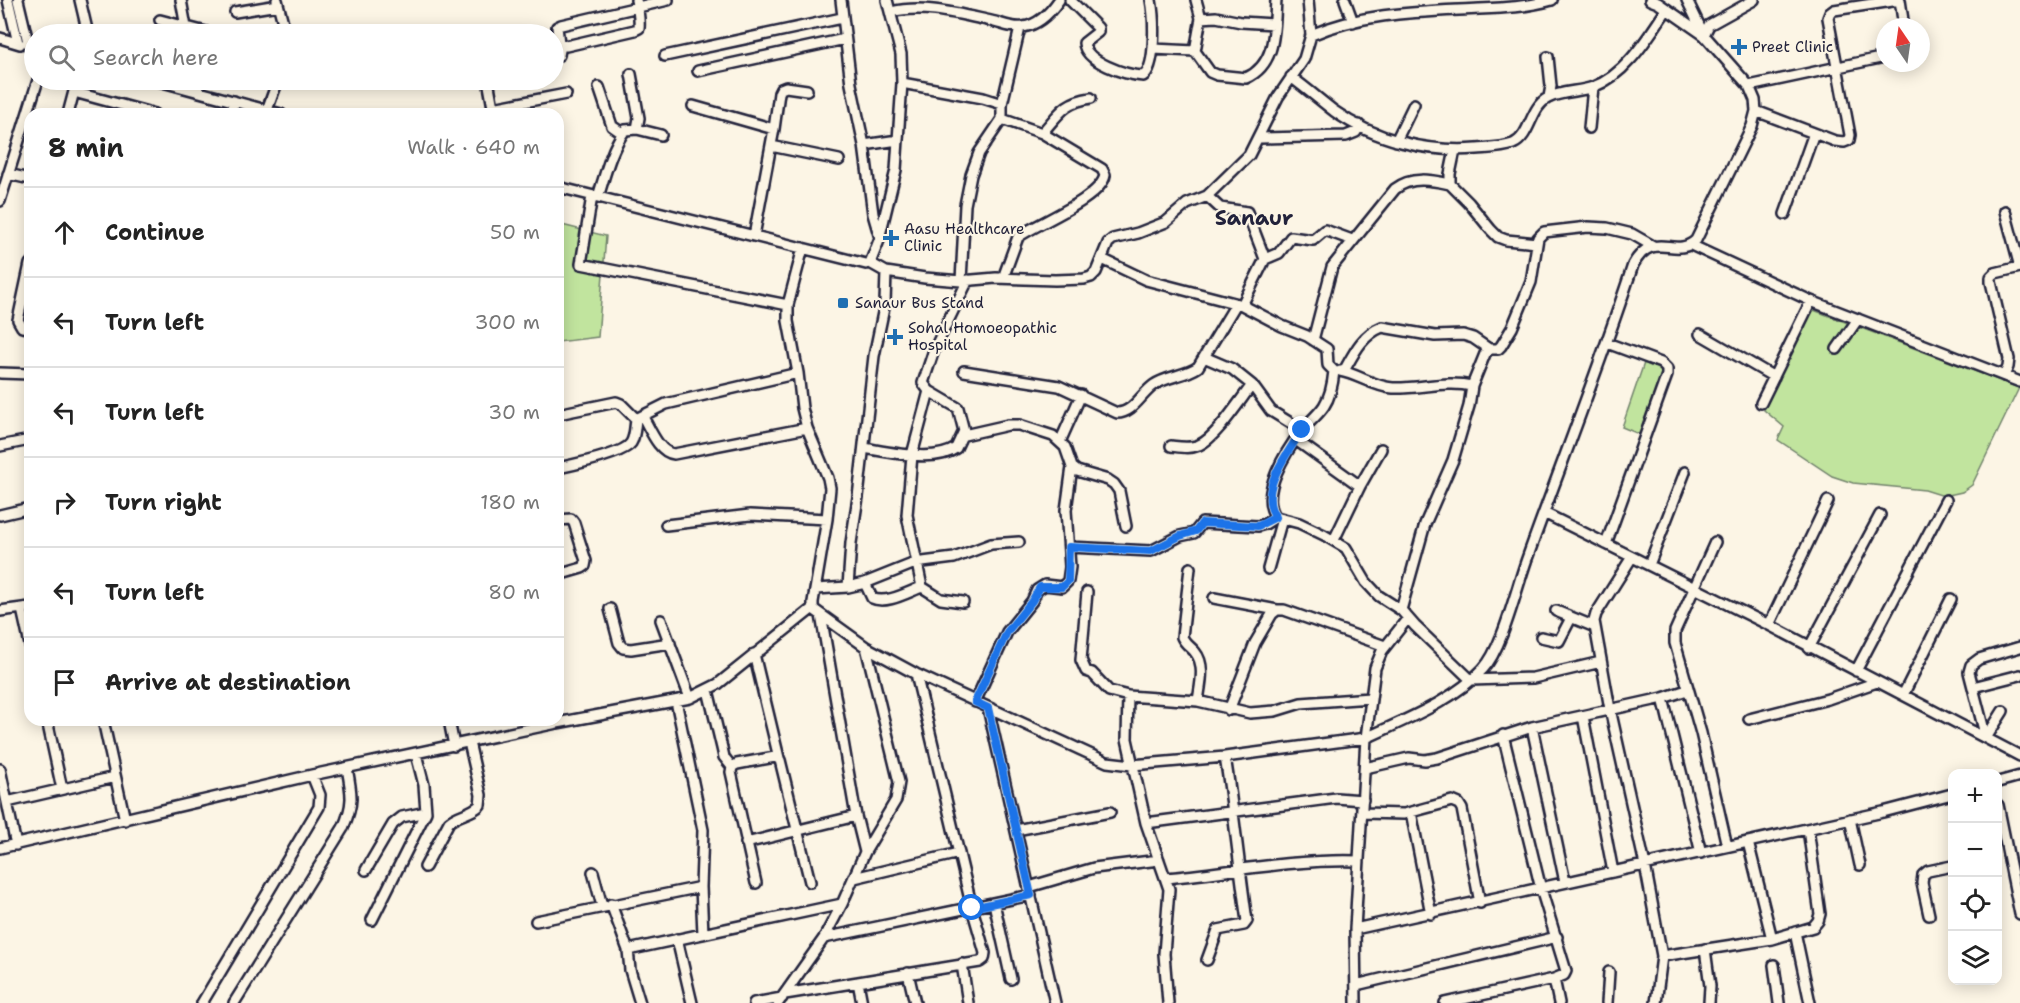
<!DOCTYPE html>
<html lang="en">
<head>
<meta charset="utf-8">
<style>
  :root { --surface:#fff; --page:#f6f6f6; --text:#222; --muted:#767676; --line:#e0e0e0 }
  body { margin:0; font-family:"Shantell Sans",sans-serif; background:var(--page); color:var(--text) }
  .controls { position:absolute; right:18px; bottom:18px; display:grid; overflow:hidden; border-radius:12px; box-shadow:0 3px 15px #0003 }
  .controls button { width:54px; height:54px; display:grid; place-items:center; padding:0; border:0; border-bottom:2px solid var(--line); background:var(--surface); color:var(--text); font:30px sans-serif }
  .compass { position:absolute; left:1876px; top:18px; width:54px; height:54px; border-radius:50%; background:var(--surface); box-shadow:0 3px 15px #0003; rotate:347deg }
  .stop { position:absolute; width:18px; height:18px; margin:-14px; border:4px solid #1a73e8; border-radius:50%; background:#fff }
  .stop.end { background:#1a73e8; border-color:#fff; box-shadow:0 2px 6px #0008 }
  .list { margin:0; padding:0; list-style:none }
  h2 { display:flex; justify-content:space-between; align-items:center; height:78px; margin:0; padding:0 24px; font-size:26px }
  h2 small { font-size:20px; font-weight:400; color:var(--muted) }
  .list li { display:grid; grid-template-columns:39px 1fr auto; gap:18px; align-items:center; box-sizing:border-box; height:90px; padding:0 24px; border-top:2px solid var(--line) }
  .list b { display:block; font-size:22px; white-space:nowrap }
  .list em { font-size:20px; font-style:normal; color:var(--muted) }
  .icon { flex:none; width:33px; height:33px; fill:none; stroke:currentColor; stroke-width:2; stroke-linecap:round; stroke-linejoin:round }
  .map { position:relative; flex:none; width:2020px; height:1003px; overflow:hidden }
  .search { position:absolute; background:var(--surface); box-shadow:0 3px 15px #0003; left:24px; top:24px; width:540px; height:66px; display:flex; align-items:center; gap:15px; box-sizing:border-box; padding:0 21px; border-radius:33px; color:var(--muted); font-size:22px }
  .panel { position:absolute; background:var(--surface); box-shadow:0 3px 15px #0003; left:24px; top:108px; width:540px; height:618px; border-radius:18px }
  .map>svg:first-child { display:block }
</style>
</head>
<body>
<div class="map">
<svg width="2020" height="1003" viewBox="0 0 2020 1003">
  <rect width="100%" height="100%" fill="#fcf5e5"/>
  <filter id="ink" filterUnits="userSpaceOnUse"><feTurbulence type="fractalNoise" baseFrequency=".0167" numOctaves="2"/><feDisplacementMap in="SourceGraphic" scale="12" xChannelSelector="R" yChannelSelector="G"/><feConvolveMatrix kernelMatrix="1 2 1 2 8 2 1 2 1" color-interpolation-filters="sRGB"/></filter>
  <g filter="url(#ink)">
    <path fill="#c1e49e" stroke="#72836c" stroke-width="1.5" d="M558 224 606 236 598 337 558 342Z
      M1811 309 2019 388 1972 485 1962 492 1944 496 1925 490 1853 483 1832 476 1778 440 1784 427 1764 410Z
      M1644 363 1670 374 1646 437 1622 427Z"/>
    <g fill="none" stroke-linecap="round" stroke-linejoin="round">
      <g stroke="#22223b" stroke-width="14">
        <path id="minor" d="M8 0 18 43
          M18 0 29 46
          M80 0 88 34
          M181 0 186 27
          M277 0 286 34
          M636 0C638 9 640 19 639 28L635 30 566 46 559 43 557 27 561 25 668 0
          M887 0 901 54 902 83 898 140
          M1070 0 1098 28V32L1084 43C1085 62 1126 75 1143 76 1157 67 1154 16 1151 0
          M1345 0 1353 22
          M1650 0 1658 3 1704 35 1709 25 1754 0
          M1900 0 1904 27
          M235 12 278 5
          M891 12C924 4 959 14 991 21 1001 23 1013 29 1023 27 1038 25 1050 13 1059 0
          M1201 18 1216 17 1241 22 1274 24
          M160 20 206 32 208 34
          M1311 35C1364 12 1423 12 1479 9 1503 8 1528 7 1552 0
          M0 38 20 44
          M1153 49 1195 51 1210 72 1217 75 1246 78C1277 64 1274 29 1276 0
          M1195 51 1201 18 1196 0
          M665 56 842 18
          M554 57 559 55 561 45
          M1548 57 1551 86 1549 97
          M698 71 845 39
          M631 74 639 118 637 129
          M1291 77C1306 88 1320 100 1334 111 1374 140 1429 153 1477 149 1488 148 1502 148 1513 144 1531 136 1530 107 1548 98 1561 91 1579 92 1593 87 1626 75 1648 37 1667 9
          M155 80 281 114
          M488 80 494 113
          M902 83 983 98 1002 104
          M1749 86 1885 57
          M599 87 612 126 622 133
          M198 91 200 80
          M74 92 155 114
          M693 106 774 129
          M493 108 566 94
          M267 110 278 80
          M1756 111 1835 141 1844 142 1849 140 1850 135 1828 18 1830 13 1834 10 1899 0
          M68 114 77 80
          M230 114 234 101
          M1002 119 1042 133 1102 169 1105 175C1101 199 1037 223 1018 237L1003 278
          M1589 128 1593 87
          M1042 133C1060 113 1064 102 1091 98
          M1260 138 1346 136 1356 132 1359 125
          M1396 141 1414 104
          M864 145 898 140 896 170 880 235
          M771 146 839 160
          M1455 150 1450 174V184L1469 203 1491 230 1498 237 1506 240 1537 243
          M8 174 30 179
          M558 187 866 264 870 263 880 238 873 214 864 145 851 84 841 0
          M592 196 581 264 788 305
          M1207 196 1220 208 1247 212 1265 259 1242 305
          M598 197C605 175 611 149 625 130L637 129 661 135
          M0 201 38 80
          M2005 211 2020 267
          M1785 214 1814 133
          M754 236 774 129 779 93 781 89 786 87 807 90
          M1691 245 1811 301 2020 382
          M803 248 788 305V321L798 373 802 408 807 428 828 478 830 488 827 519 813 602V608L816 611 866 647 916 674 1107 762 1132 765 1225 757 1366 738 1355 929 1356 1003
          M1102 259 1146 280 1242 305 1282 326 1307 336 1327 349 1328 365 1334 371C1333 382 1330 397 1324 406 1318 415 1309 422 1302 430 1287 450 1258 494 1276 517
          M1265 259 1279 253 1291 237 1313 240 1325 230 1352 240
          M870 263 886 272 925 278 961 281 996 278 1055 280 1084 279 1091 277 1096 272 1108 243 1113 239 1138 233 1166 222 1187 204 1207 196 1249 155 1278 97 1304 59 1311 35 1308 0
          M30 264 18 320 22 327 30 328
          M961 281 965 205 971 175 979 153 1002 119V104L1020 28
          M1700 334 1774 377
          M1313 340 1332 267 1395 189C1411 176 1431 180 1450 184
          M1837 349 1858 319
          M1204 357 1232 369 1252 385 1271 411 1302 430
          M964 371 1059 386 1117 413C1133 413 1141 394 1154 385 1167 376 1185 376 1198 367L1236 304
          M1340 371C1358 374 1374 387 1393 388 1420 389 1446 380 1472 386
          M1344 371C1354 353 1362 335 1382 327L1435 336 1463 335 1473 338 1489 349
          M0 373 30 374
          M2004 376 2008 367 2009 359 1991 282V277L1995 273 2020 267
          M1761 403 1811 301
          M558 414 616 402 621 404 636 419 666 404 798 373
          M643 417C650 429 659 453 674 454L807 428
          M964 435 1008 425H1019L1053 436 1065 447 1072 467 1077 471 1108 480 1114 484 1119 491 1126 526
          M1296 440 1360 486
          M1060 442 1081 395
          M0 446 30 440
          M1171 446C1180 447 1190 449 1199 445 1216 438 1240 400 1252 385
          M864 448C889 452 935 463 956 448L964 431 958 408 929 391 923 383 934 350 968 280
          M558 468C572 465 624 454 631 443 635 437 635 426 636 419
          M1544 513 1769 625 2020 756
          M0 515 30 508
          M558 520 571 519 574 523 586 561 585 566 582 568 558 575
          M666 525 750 515 827 519
          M1334 540 1360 486 1381 449
          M1715 542 1675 631V643L1701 733 1727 846
          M1606 544 1667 375V369L1661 363 1607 343
          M1069 547 1151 551 1180 536 1194 533 1202 523 1258 526 1265 524 1276 517 1299 523 1324 535 1346 548 1366 582 1379 596 1401 610 1415 626 1471 680 1533 678 1601 662
          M1632 557 1596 614 1594 621 1610 709 1645 865 1662 956 1656 1003
          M1649 565 1685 472
          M1190 568 1182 637C1185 644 1190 646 1195 652 1206 665 1200 686 1198 701
          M1268 569 1282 519
          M865 583 872 598C886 605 908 592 922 587L907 515 912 455 929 391
          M848 587 851 543 858 497 874 356 885 303 886 272
          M922 587 941 599 963 602
          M816 589 848 587 865 583 915 563 954 558 991 544 1019 542
          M1087 592 1081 660 1086 671 1092 673 1109 691 1128 696 1198 701 1250 713 1275 711 1301 703 1370 698
          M1214 598 1277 610
          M22 609 30 645
          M610 609 619 643 623 648 631 649 670 643
          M1401 610 1425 524 1453 460 1469 406 1472 386 1485 354 1489 349H1498L1501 346 1512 328 1531 282 1538 238 1544 232 1588 227 1607 228 1632 234 1653 246
          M0 611 30 607
          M1556 611 1595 627
          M821 615 856 816 865 852
          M661 620 690 698
          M1769 625 1828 501
          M1541 637 1559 641 1571 618
          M1809 648 1880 515
          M754 654 779 758
          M1856 671 1946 500
          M1973 687 2020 675
          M708 690 722 748 724 757 732 767
          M1903 695 1951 599
          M1128 696 1127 739 1146 823 1169 889 1164 954 1168 1003
          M1663 698 1701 853
          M676 701 703 830 701 887 703 934
          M975 702 1007 632 1032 601 1037 590 1045 585 1062 587 1068 581 1070 567 1066 510 1072 467
          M988 708 1055 1003
          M1229 710 1255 643 1272 614 1277 610H1284L1385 646
          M1583 716 1613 872
          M1749 719 1828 699 1877 682
          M47 720 62 789
          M103 720 125 820
          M449 720 454 746
          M1532 727 1565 882
          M1366 738C1406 719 1452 702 1483 669 1503 648 1517 585 1528 556 1563 459 1601 363 1633 265 1653 228 1675 260 1696 240L1752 126 1756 111 1755 100 1749 86 1704 35 1687 0
          M1366 738 1375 668 1382 651 1408 618
          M1986 738 1969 672 1971 665 1979 659 2020 647
          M1986 738 2003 711
          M1365 768 1409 758 1425 760 1437 758 1532 727 1663 698 1687 690
          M0 769 16 845
          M1998 782 2020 776
          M7 802 115 777
          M1998 805 2020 914
          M1411 812 1431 914
          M1363 813 1404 814 1452 801 1459 804 1462 809 1480 903
          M1850 819 1860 865
          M1146 823 1336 798 1363 800
          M1016 830 1110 812
          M1748 842 1772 939
          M746 843 856 816
          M0 848 312 775 557 723 690 698 718 684 813 608
          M425 867 449 822C458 814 471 814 480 805L481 795 469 742
          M366 870 393 824 402 817 426 812
          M593 872 602 906
          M854 878 959 853
          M1166 878C1230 872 1294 859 1358 861
          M756 883 731 772 732 767 737 764 775 757 780 760 810 882
          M1029 887 1094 868 1159 860
          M994 903 1011 979
          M611 904 628 950 630 970 640 1003
          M1929 915 1922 883 1923 875 1928 871 1952 866
          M372 920 426 812 424 785 416 754
          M536 921 701 887
          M1355 929 1883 812 1952 794
          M1795 932 1810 1003
          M824 938 1031 895
          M677 939 692 1003
          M1705 949 1710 986 1709 1003
          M628 950 842 904
          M1662 956 1772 939 1813 927 1818 921 1820 914 1808 829
          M1207 960 1218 930 1244 925 1247 921C1239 866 1234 812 1225 757
          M962 964 968 1003
          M1774 965 1779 1003
          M908 973 915 1003
          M1554 979 1559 1003
          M858 982 862 1003
          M1356 985 1557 937
          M785 994 980 962 984 959 985 953 972 908 916 674
          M202 1003 319 807 320 795 312 775
          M234 1003 343 828C354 804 352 794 347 768
          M754 1003 782 998
          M778 1003 824 938 842 904 865 852 896 800 899 782 866 647
          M1445 1003 1554 979 1564 975 1566 971 1541 889 1503 735
          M1607 1003 1609 972"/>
      </g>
      <use href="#minor" stroke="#fcf5e5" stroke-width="9"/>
    </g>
  </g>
  <g fill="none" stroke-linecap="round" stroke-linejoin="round" filter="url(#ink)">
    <path stroke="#1a73e8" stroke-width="8" d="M972 908 1031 895 988 708 975 702 1007 632 1032 601 1040 587H1062L1068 581 1069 547 1151 551 1180 536 1196 531 1202 523 1258 526 1276 517C1256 491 1289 452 1302 430"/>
  </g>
  <g fill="#1f6fb2" stroke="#fcf5e5" stroke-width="2">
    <path d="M1736 38h6v6h6v6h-6v6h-6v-6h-6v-6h6z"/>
    <path d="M888 229h6v6h6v6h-6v6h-6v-6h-6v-6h6z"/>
    <rect x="837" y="297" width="12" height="12" rx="3"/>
    <path d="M892 328h6v6h6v6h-6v6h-6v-6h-6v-6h6z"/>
  </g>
  <g text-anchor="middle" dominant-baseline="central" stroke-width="4.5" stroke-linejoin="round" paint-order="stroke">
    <g font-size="15" fill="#22223b" stroke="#fcf5e5" text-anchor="start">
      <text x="1752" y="47">Preet Clinic</text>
      <text x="904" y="229">Aasu Healthcare<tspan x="904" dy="17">Clinic</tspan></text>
      <text x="855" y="303">Sanaur Bus Stand</text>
      <text x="908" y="328">Sohal Homoeopathic<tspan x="908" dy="17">Hospital</tspan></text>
    </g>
    <g font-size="21" font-weight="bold" fill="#22223b" stroke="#fcf5e5">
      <text x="1254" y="218">Sanaur</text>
    </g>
  </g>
</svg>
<div class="controls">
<button>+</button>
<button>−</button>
<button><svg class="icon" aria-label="locate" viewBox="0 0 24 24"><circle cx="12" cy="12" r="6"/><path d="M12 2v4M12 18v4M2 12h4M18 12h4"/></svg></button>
<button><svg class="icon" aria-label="layers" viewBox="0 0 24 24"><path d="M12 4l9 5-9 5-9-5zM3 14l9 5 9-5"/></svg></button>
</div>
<svg class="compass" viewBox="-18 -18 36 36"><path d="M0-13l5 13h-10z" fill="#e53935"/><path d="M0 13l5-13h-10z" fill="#767676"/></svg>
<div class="stop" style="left:972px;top:908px"></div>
<div class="stop end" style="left:1302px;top:430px"></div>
<div class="search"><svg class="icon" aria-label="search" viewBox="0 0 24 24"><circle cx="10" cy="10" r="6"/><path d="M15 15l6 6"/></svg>Search here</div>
<section class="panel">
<h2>8 min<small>Walk · 640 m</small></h2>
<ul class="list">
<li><svg class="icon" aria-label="ahead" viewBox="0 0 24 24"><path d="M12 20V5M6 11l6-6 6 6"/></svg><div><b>Continue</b></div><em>50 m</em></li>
<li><svg class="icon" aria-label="left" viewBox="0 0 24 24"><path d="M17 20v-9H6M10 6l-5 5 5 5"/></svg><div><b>Turn left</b></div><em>300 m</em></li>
<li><svg class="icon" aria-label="left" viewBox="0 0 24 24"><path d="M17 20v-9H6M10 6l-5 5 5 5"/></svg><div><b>Turn left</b></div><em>30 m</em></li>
<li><svg class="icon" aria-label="right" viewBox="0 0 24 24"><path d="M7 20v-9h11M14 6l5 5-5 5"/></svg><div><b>Turn right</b></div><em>180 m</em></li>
<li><svg class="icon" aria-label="left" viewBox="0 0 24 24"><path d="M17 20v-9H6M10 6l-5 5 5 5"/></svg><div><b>Turn left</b></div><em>80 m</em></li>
<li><svg class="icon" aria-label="arrive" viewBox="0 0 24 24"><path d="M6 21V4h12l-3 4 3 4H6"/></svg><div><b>Arrive at destination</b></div></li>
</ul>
</section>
</div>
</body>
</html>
